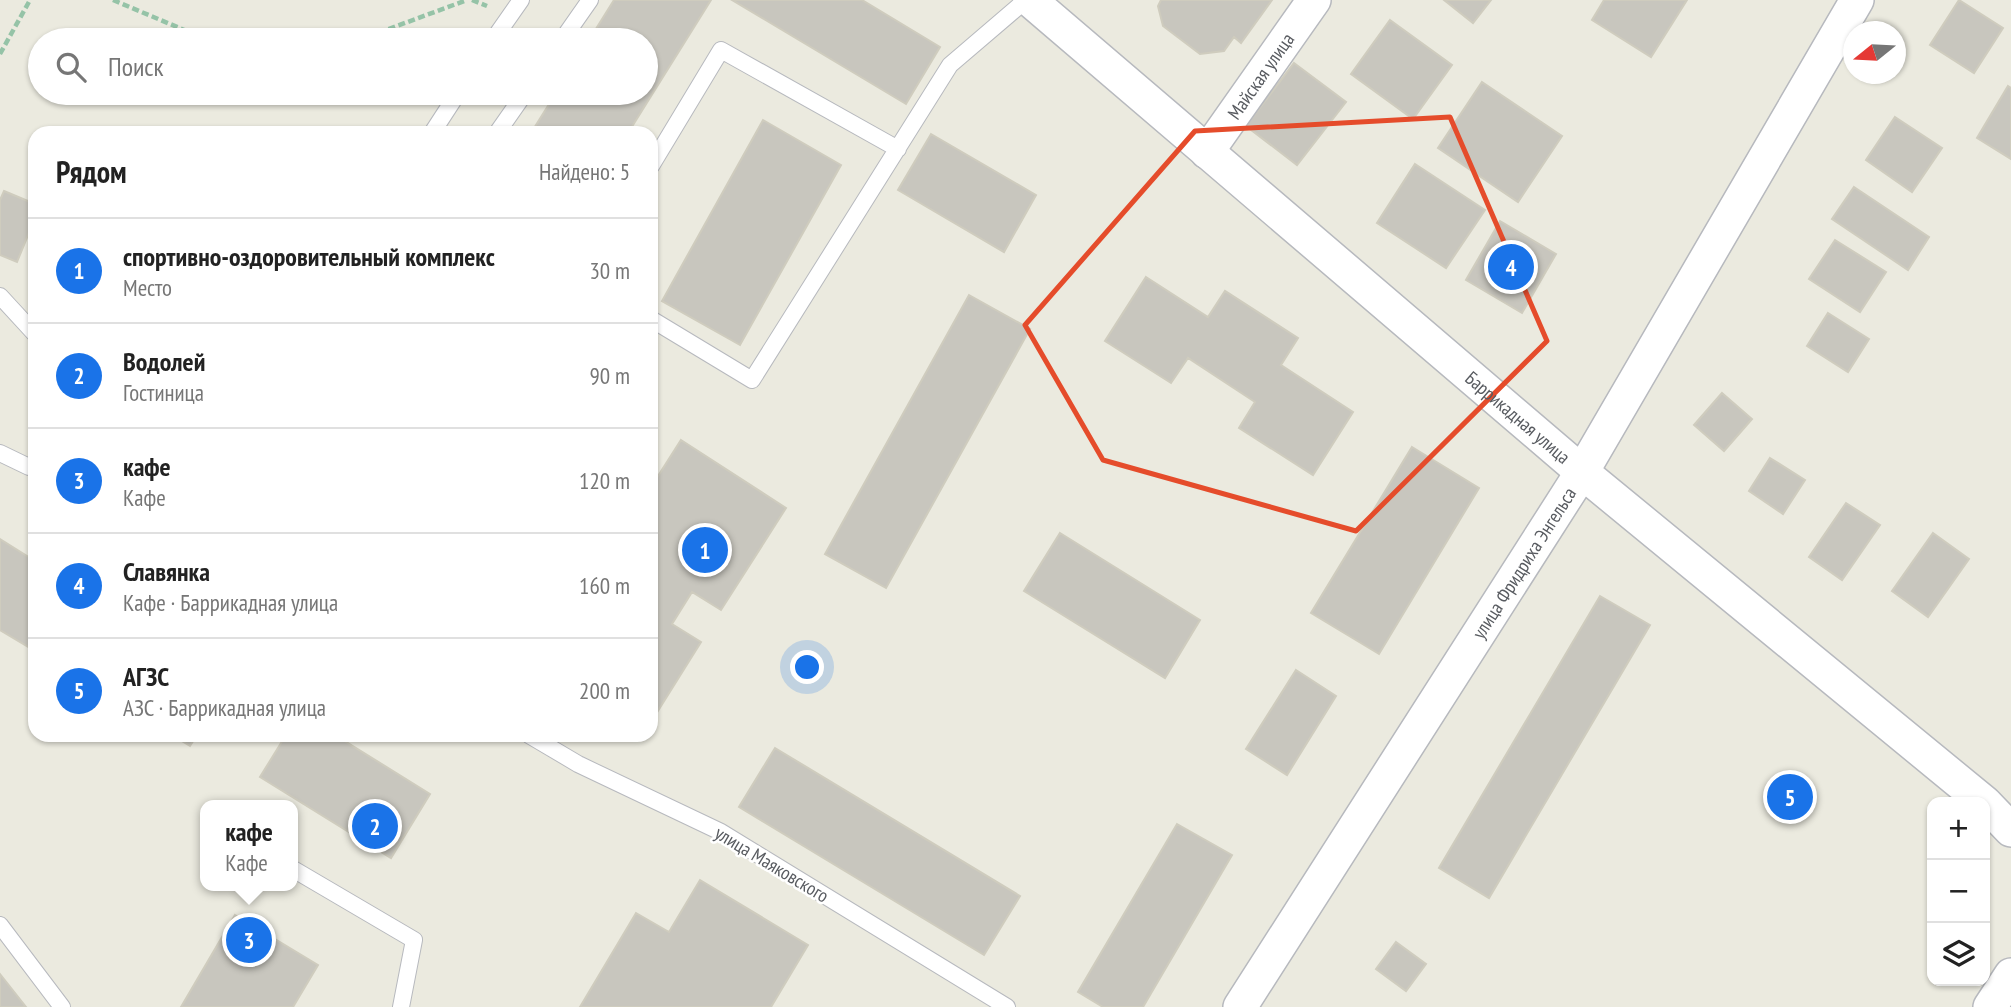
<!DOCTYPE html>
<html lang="ru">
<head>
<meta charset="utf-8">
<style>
  :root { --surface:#fff; --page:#f6f6f6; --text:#222; --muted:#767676; --line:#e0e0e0; --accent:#1a73e8 }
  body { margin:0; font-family:"PT Sans Narrow",sans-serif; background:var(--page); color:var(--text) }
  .controls { position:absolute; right:21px; bottom:21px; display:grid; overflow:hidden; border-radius:14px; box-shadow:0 2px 5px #0004 }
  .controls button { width:63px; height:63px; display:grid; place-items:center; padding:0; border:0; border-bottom:2px solid var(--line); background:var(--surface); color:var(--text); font:35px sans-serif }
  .compass { position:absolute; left:1843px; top:21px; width:63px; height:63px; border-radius:50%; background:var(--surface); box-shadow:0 2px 5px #0004; rotate:252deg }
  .you { position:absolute; left:808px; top:668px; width:24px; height:24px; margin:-18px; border:5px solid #fff; border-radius:50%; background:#1a73e8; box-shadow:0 0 0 10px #1a73e833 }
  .badge { display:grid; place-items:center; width:46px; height:46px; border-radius:50%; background:var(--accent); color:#fff; font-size:23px; font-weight:700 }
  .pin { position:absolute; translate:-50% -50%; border:4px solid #fff; box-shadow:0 2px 7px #0006 }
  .popup { position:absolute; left:200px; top:800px; width:98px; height:91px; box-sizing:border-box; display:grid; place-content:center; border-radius:14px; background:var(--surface); filter:drop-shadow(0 2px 5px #0005); font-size:23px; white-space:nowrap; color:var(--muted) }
  .popup b { font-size:26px; color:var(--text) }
  .popup::after { content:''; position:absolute; left:50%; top:100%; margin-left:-14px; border:14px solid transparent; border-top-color:var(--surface) }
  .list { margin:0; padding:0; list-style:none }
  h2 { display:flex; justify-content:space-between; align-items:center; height:91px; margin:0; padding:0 28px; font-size:30px }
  h2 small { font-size:23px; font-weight:400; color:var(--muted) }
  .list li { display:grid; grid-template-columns:46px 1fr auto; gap:21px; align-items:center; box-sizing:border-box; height:105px; padding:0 28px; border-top:2px solid var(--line) }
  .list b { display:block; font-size:26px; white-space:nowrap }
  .list p { margin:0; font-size:23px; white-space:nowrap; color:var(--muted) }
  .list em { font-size:23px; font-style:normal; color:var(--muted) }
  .icon { flex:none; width:38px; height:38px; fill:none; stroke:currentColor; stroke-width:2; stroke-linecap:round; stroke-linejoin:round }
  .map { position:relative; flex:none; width:2011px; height:1007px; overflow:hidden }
  .search { position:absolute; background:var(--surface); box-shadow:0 2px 5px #0004; left:28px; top:28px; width:630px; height:77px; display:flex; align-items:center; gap:18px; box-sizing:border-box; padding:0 24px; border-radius:38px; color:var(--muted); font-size:26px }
  .panel { position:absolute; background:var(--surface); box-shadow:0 2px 5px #0004; left:28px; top:126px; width:630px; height:616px; border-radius:21px }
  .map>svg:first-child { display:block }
</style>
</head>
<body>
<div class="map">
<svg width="2011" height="1007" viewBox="0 0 2011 1007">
  <rect width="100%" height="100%" fill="#ebeadf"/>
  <path fill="#c8c6be" stroke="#cfccbe" stroke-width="2" d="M614 0H711L628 133H531L556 93H646V40H589Z
    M732 0H862L940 47 906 104Z
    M1161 0H1272L1241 43 1234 37 1224 51 1200 54 1163 26 1158 6Z
    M1444 0H1491L1473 23Z
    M1604 0H1687L1651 57 1592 20Z
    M1959 0 2003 28 1974 73 1930 45Z
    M1390 20 1452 65 1413 119 1351 74Z
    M1294 63 1346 102 1297 165 1246 126Z
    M1482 82 1562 136 1518 202 1438 148Z
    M2008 86 2011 88V159L1977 138Z
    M1895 117 1942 148 1912 192 1866 160Z
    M763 120 841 165 740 345 662 301Z
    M931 134 1036 195 1004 252 898 190Z
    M1415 164 1485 210 1446 268 1377 223Z
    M1854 187 1929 237 1908 270 1832 219Z
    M4 191 35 204V218L17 262 0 255V200Z
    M1500 221 1556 254 1522 313 1466 280Z
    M1835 240 1886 272 1860 312 1809 279Z
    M1146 277 1208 317 1225 291 1298 338 1281 365 1353 412 1313 475 1239 428 1255 402 1188 358 1171 383 1105 341Z
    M969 295 1030 329 886 588 825 554Z
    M1828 313 1869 339 1848 372 1807 346Z
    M1722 393 1752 419 1724 451 1694 425Z
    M681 440 786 508 721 610 692 592 672 624 701 642 651 722V487Z
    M1412 447 1479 488 1379 654 1311 613Z
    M1770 458 1805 480 1783 514 1749 491Z
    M1846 503 1880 525 1842 580 1809 557Z
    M1060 533 1200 620 1165 678 1024 591Z
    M1933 533 1969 559 1928 617 1892 591Z
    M0 539 35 561V651L0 630Z
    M1600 596 1650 625 1489 898 1439 868Z
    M1296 670 1336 696 1287 775 1246 749Z
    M172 735H197L190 746Z
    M286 735H335L430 794 391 858 260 777Z
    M775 748 1020 896 984 955 739 807Z
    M1177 824 1232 855 1143 1007H1103L1078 992Z
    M700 880 808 945 771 1007H580L636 913 669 932Z
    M235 915 318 965 293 1007H181Z
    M1396 942 1426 964 1406 991 1376 969Z
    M0 974 26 1007H0Z"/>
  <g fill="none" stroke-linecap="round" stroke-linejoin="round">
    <g stroke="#b7b9be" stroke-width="18">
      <path id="service" d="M493 40 521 0
        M562 40 590 0
        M432 133 458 93
        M497 133 525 93
        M651 166 721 50 898 149
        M0 296 35 334
        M651 319 752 380 950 65 1026 0
        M0 453 29 467H35
        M529 735 578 764 721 832 1007 1007
        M293 869 414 940 401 1007
        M0 925 62 1007"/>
    </g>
    <g stroke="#b7b9be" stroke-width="36">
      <g id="minor">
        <path id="s1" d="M1030 0 1582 472 1985 803 2011 830"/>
        <path id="s2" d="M1207 152 1314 0"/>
        <path id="s3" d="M1240 1007 1582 472 1857 0"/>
        <path d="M1990 1007 2011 975"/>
      </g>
    </g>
    <path stroke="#95c3a7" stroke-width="4.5" stroke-dasharray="7 3.5" stroke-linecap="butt" d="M113 0 208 40
      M472 0 487 6
      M359 40 467 0
      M0 54 30 0"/>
    <use href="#service" stroke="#fff" stroke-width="16"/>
    <use href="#minor" stroke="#fff" stroke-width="33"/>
  </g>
  <path fill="none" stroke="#e54c2b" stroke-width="5" stroke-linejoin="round" d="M1450 117 1547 341 1356 531 1103 460 1025 325 1195 131Z"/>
  <g text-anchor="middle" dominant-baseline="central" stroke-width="5" stroke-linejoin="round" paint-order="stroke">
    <g font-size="19" fill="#585b60" stroke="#fff">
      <text stroke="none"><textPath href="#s2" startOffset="93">Майская улица</textPath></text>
      <text stroke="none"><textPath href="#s1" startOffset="642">Баррикадная улица</textPath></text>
      <text stroke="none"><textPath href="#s3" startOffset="527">улица Фридриха Энгельса</textPath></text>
      <text transform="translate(772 864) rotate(31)">улица Маяковского</text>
    </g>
  </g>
</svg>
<div class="controls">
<button>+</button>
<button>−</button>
<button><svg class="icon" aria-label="layers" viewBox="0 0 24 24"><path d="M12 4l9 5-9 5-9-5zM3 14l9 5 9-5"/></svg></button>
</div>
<svg class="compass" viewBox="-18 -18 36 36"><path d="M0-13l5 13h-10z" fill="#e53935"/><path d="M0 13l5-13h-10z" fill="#767676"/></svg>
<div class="you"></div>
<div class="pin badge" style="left:705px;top:550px">1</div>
<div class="pin badge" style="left:375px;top:826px">2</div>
<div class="pin badge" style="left:249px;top:940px">3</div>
<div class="popup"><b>кафе</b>Кафе</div>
<div class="pin badge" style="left:1511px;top:267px">4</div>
<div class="pin badge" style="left:1790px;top:797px">5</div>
<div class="search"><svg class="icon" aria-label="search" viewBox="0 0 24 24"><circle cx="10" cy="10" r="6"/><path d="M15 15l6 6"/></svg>Поиск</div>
<section class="panel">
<h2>Рядом<small>Найдено: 5</small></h2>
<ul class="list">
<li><span class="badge">1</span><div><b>спортивно-оздоровительный комплекс</b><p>Место</p></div><em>30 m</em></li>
<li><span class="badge">2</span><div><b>Водолей</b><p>Гостиница</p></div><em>90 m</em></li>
<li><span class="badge">3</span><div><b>кафе</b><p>Кафе</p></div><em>120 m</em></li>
<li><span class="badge">4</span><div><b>Славянка</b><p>Кафе · Баррикадная улица</p></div><em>160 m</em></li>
<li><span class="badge">5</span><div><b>АГЗС</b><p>АЗС · Баррикадная улица</p></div><em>200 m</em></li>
</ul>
</section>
</div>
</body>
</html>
